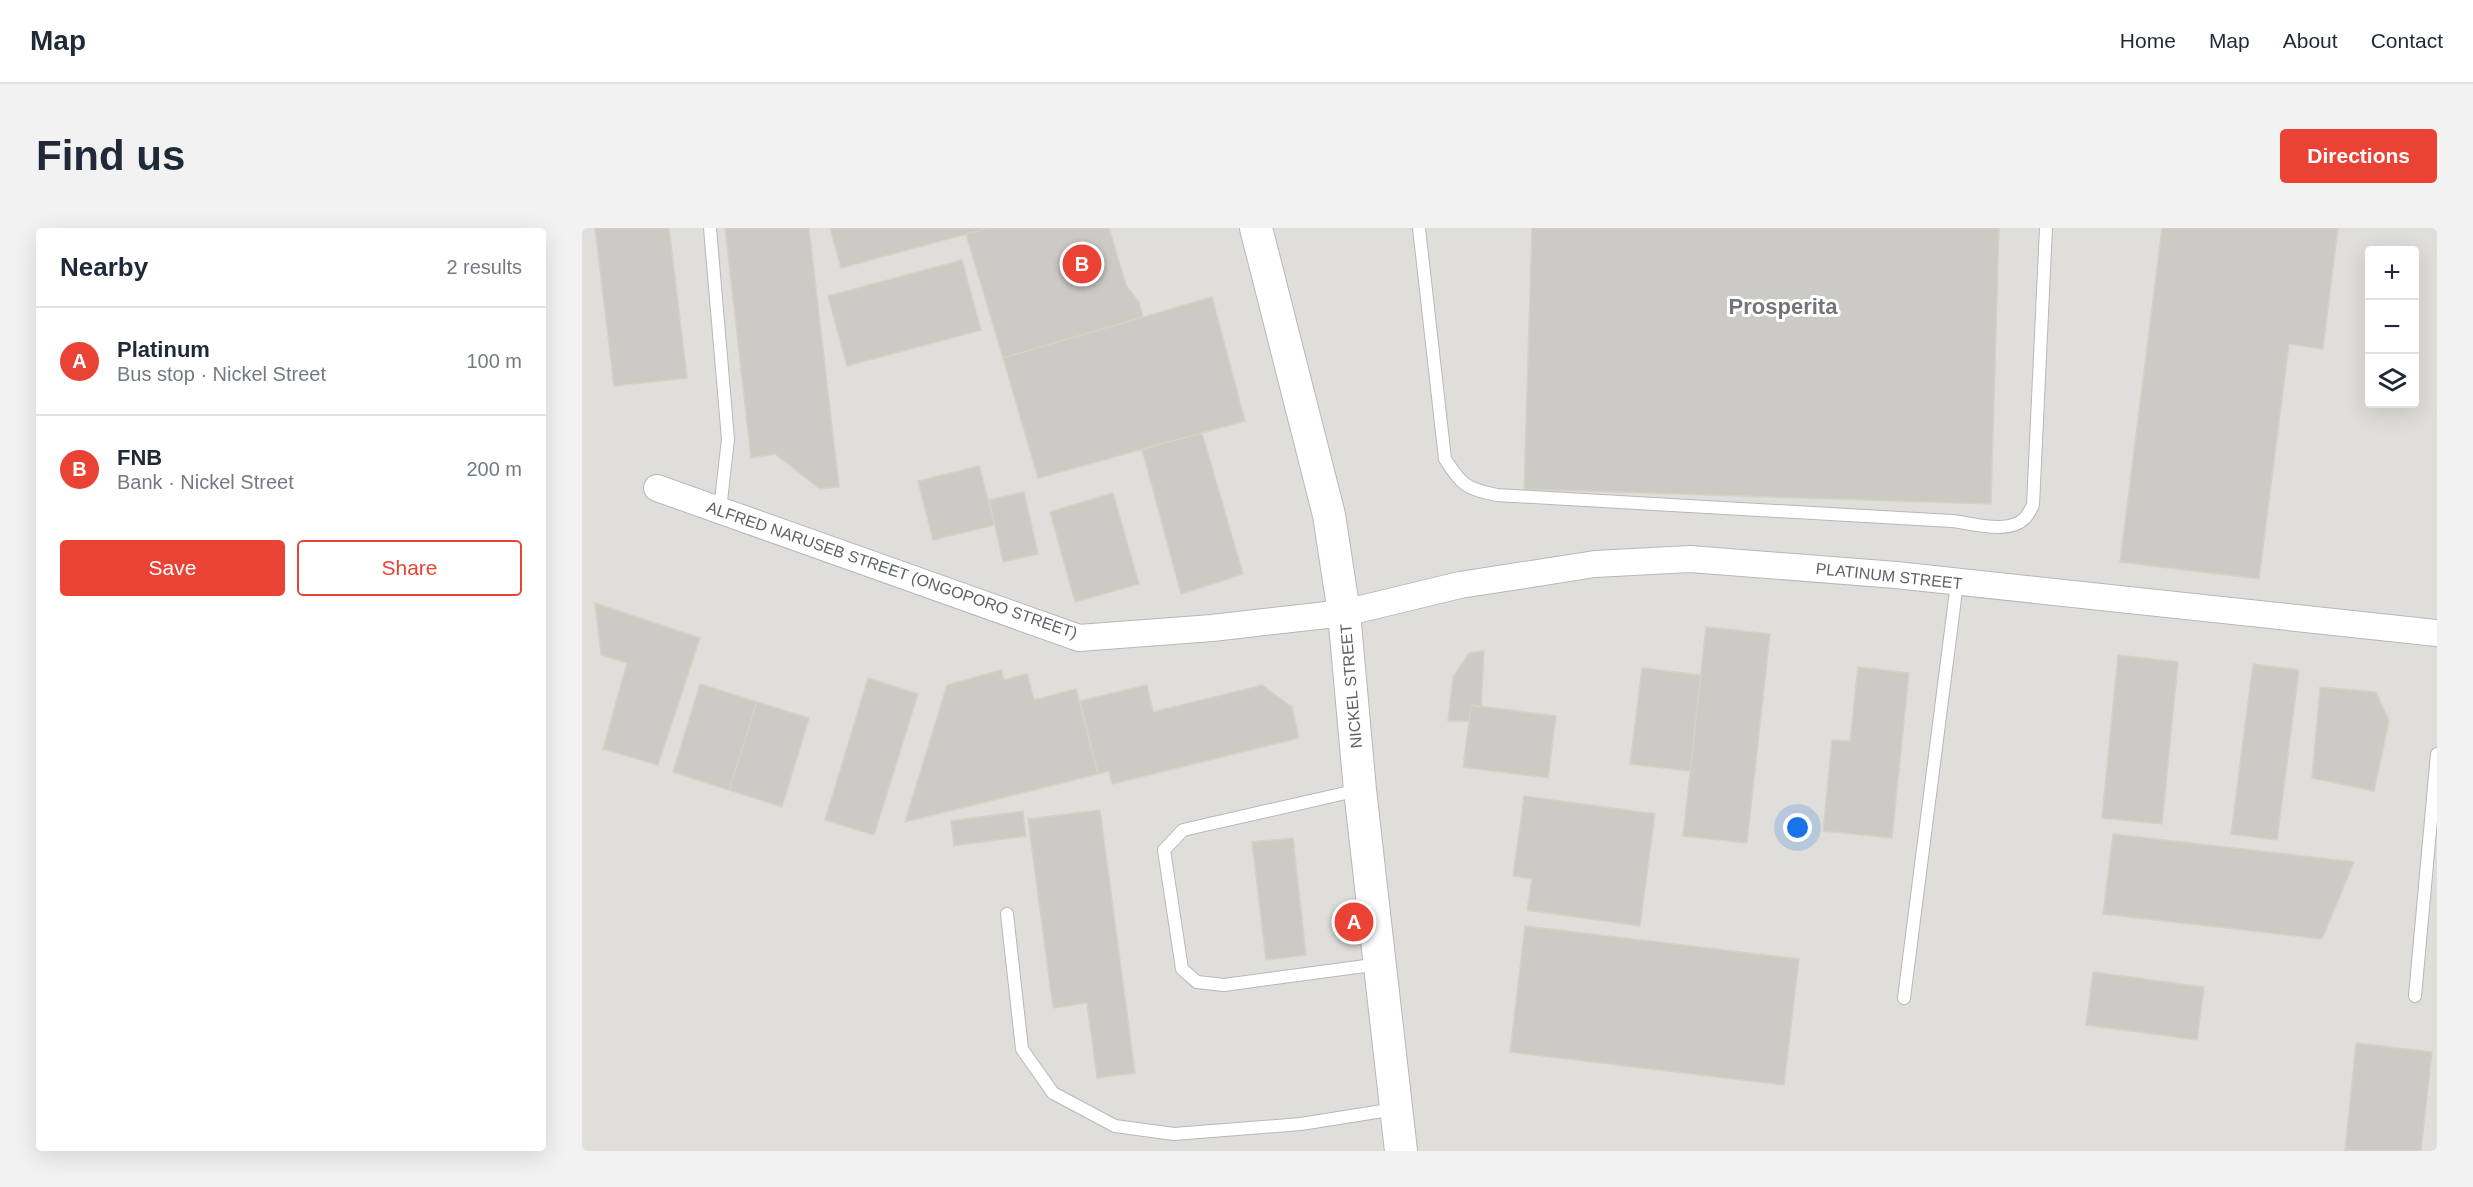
<!DOCTYPE html>
<html lang="en">
<head>
<meta charset="utf-8">
<style>
  :root { --surface:#fff; --page:#f2f2f3; --text:#1f2937; --muted:#747a83; --line:#e0e1e3; --accent:#ea4335 }
  body { margin:0; font-family:Arial,sans-serif; background:var(--page); color:var(--text) }
  .controls { position:absolute; right:18px; top:18px; display:grid; overflow:hidden; border-radius:6px; box-shadow:0 6px 24px #0002 }
  .controls button { width:54px; height:54px; display:grid; place-items:center; padding:0; border:0; border-bottom:2px solid var(--line); background:var(--surface); color:var(--text); font:30px sans-serif }
  .you { position:absolute; left:1216px; top:600px; width:21px; height:21px; margin:-15px; border:4px solid #fff; border-radius:50%; background:#1a73e8; box-shadow:0 0 0 9px #1a73e833 }
  .badge { display:grid; place-items:center; width:39px; height:39px; border-radius:50%; background:var(--accent); color:#fff; font-size:20px; font-weight:700 }
  .pin { position:absolute; translate:-50% -50%; border:3px solid #fff; box-shadow:0 2px 6px #0006 }
  .list { margin:0; padding:0; list-style:none }
  h2 { display:flex; justify-content:space-between; align-items:center; height:78px; margin:0; padding:0 24px; font-size:26px }
  h2 small { font-size:20px; font-weight:400; color:var(--muted) }
  .list li { display:grid; grid-template-columns:39px 1fr auto; gap:18px; align-items:center; box-sizing:border-box; height:108px; padding:0 24px; border-top:2px solid var(--line) }
  .list b { display:block; font-size:22px; white-space:nowrap }
  .list p { margin:0; font-size:20px; white-space:nowrap; color:var(--muted) }
  .list em { font-size:20px; font-style:normal; color:var(--muted) }
  .actions { display:flex; gap:12px; padding:18px 24px }
  .actions a { flex:1; padding:14px 0; border:2px solid var(--accent); border-radius:6px; text-align:center; font-size:21px; color:var(--accent) }
  .actions .main { background:var(--accent); color:#fff }
  .icon { flex:none; width:33px; height:33px; fill:none; stroke:currentColor; stroke-width:2; stroke-linecap:round; stroke-linejoin:round }
  .map { position:relative; flex:none; width:1855px; height:923px; overflow:hidden; border-radius:6px }
  header { display:flex; align-items:center; gap:36px; box-sizing:border-box; height:84px; padding:0 30px; background:var(--surface); border-bottom:2px solid var(--line) }
  header strong { font-size:28px }
  nav { display:flex; gap:33px; margin-inline-start:auto; font-size:21px }
  .intro { display:flex; align-items:center; justify-content:space-between; box-sizing:border-box; height:144px; padding:0 36px }
  h1 { margin:0; font-size:42px }
  .button { padding:15px 27px; border-radius:6px; background:var(--accent); color:#fff; font-size:21px; font-weight:700 }
  main { display:flex; gap:36px; padding:0 36px }
  aside { flex:1; background:var(--surface); border-radius:6px; box-shadow:0 6px 24px #0002 }
  .map>svg:first-child { display:block }
</style>
</head>
<body>
<header>
<strong>Map</strong>
<nav><a>Home</a><a>Map</a><a>About</a><a>Contact</a></nav>
</header>
<div class="intro"><h1>Find us</h1><a class="button">Directions</a></div>
<main>
<aside>
<h2>Nearby<small>2 results</small></h2>
<ul class="list">
<li><span class="badge">A</span><div><b>Platinum</b><p>Bus stop · Nickel Street</p></div><em>100 m</em></li>
<li><span class="badge">B</span><div><b>FNB</b><p>Bank · Nickel Street</p></div><em>200 m</em></li>
</ul>
<div class="actions"><a class="main">Save</a><a>Share</a></div>
</aside>
<div class="map">
<svg width="1855" height="923" viewBox="0 0 1855 923">
  <rect width="100%" height="100%" fill="#f1efe8"/>
  <path fill="#e0deda" fill-rule="evenodd" d="M0 0H1855V923H0ZM1788 22H1832V176H1788Z"/>
  <path fill="#cccac5" stroke="#d6d1c6" stroke-width="1.5" d="M13 0H87L105 150 32 158Z
    M143 0H227L257 259 238 261 193 226 169 230Z
    M248 0H407L259 40Z
    M407 0H527L544 57 557 74 561 89 421 130 384 6Z
    M950 0H1417L1409 276 942 261Z
    M1580 0H1756L1741 121 1707 116 1677 351 1538 334Z
    M380 32 399 102 265 138 246 68Z
    M630 69 663 193 456 250 421 130Z
    M620 205 661 346 599 366 560 221Z
    M397 238 413 297 351 312 336 253Z
    M442 264 456 326 421 334 407 272Z
    M531 265 557 356 493 374 468 284Z
    M13 375 118 410 76 537 21 521 45 435 19 427Z
    M1124 399 1188 406 1165 615 1101 608Z
    M902 423 899 479 889 477 887 493H866L871 449 887 425Z
    M1536 427 1596 434 1580 596 1520 590Z
    M1671 436 1717 442 1695 612 1649 606Z
    M1276 439 1327 445 1310 610 1241 603 1250 512 1268 513Z
    M1060 440 1119 447 1108 543 1048 536Z
    M419 442 422 452 445 446 452 472 494 461 516 546 323 594 365 457Z
    M286 450 336 466 292 607 243 592Z
    M118 456 175 474 147 562 91 544Z
    M565 457 571 484 680 457 710 479 717 510 530 556 527 543 516 546 498 473Z
    M1738 459 1794 464 1807 493 1792 563 1730 550Z
    M175 474 227 490 200 579 147 562Z
    M889 477 974 488 966 550 881 539Z
    M942 568 1073 586 1058 698 945 682 950 651 931 648Z
    M518 582 553 845 515 850 505 775 471 780 446 591Z
    M441 583 444 608 372 618 369 593Z
    M1531 606 1772 634 1740 711 1521 686Z
    M711 610 724 727 684 732 670 614Z
    M943 698 1217 731 1202 857 928 824Z
    M1511 744 1622 759 1615 812 1504 797Z
    M1774 815 1850 824 1839 923H1763Z"/>
  <g fill="none" stroke-linecap="round" stroke-linejoin="round">
    <g stroke="#b5b8bc" stroke-width="14">
      <path id="service" d="M128 0 146 211 138 282
        M837 0 863 231C880 257 884 261 915 267L1370 293C1390 295 1427 307 1443 290 1446 287 1449 281 1451 277L1464 0
        M777 562 601 602 582 622 600 741 615 754 642 757 798 736
        M425 686 440 821 471 865 533 898 592 906 719 896 813 881
        M1833 768 1855 526
        M1322 770 1375 355"/>
    </g>
    <g stroke="#b5b8bc" stroke-width="28">
      <path id="minor" d="M75 260 497 410 630 400 762 385 878 357 1013 336 1108 331 1314 347 1855 405"/>
    </g>
    <g stroke="#b5b8bc" stroke-width="34">
      <path id="tertiary" d="M674 0 747 287 762 385 778 562 819 923"/>
    </g>
    <use href="#service" stroke="#fff" stroke-width="12"/>
    <use href="#minor" stroke="#fff" stroke-width="26"/>
    <use href="#tertiary" stroke="#fff" stroke-width="32"/>
  </g>
  <g text-anchor="middle" dominant-baseline="central" stroke-width="6" stroke-linejoin="round" paint-order="stroke">
    <g font-size="16" fill="#5f6368" stroke="#fff">
      <text transform="translate(310 342) rotate(19)">ALFRED NARUSEB STREET (ONGOPORO STREET)</text>
      <text transform="translate(1307 348) rotate(6)">PLATINUM STREET</text>
      <text transform="translate(769 458) rotate(-95)">NICKEL STREET</text>
    </g>
    <g font-size="22" font-weight="bold" fill="#70757a" stroke="#fff">
      <text x="1201" y="78">Prosperita</text>
    </g>
  </g>
</svg>
<div class="controls">
<button>+</button>
<button>−</button>
<button><svg class="icon" aria-label="layers" viewBox="0 0 24 24"><path d="M12 4l9 5-9 5-9-5zM3 14l9 5 9-5"/></svg></button>
</div>
<div class="you"></div>
<div class="pin badge" style="left:772px;top:694px">A</div>
<div class="pin badge" style="left:500px;top:36px">B</div>
</div>
</main>
</body>
</html>
